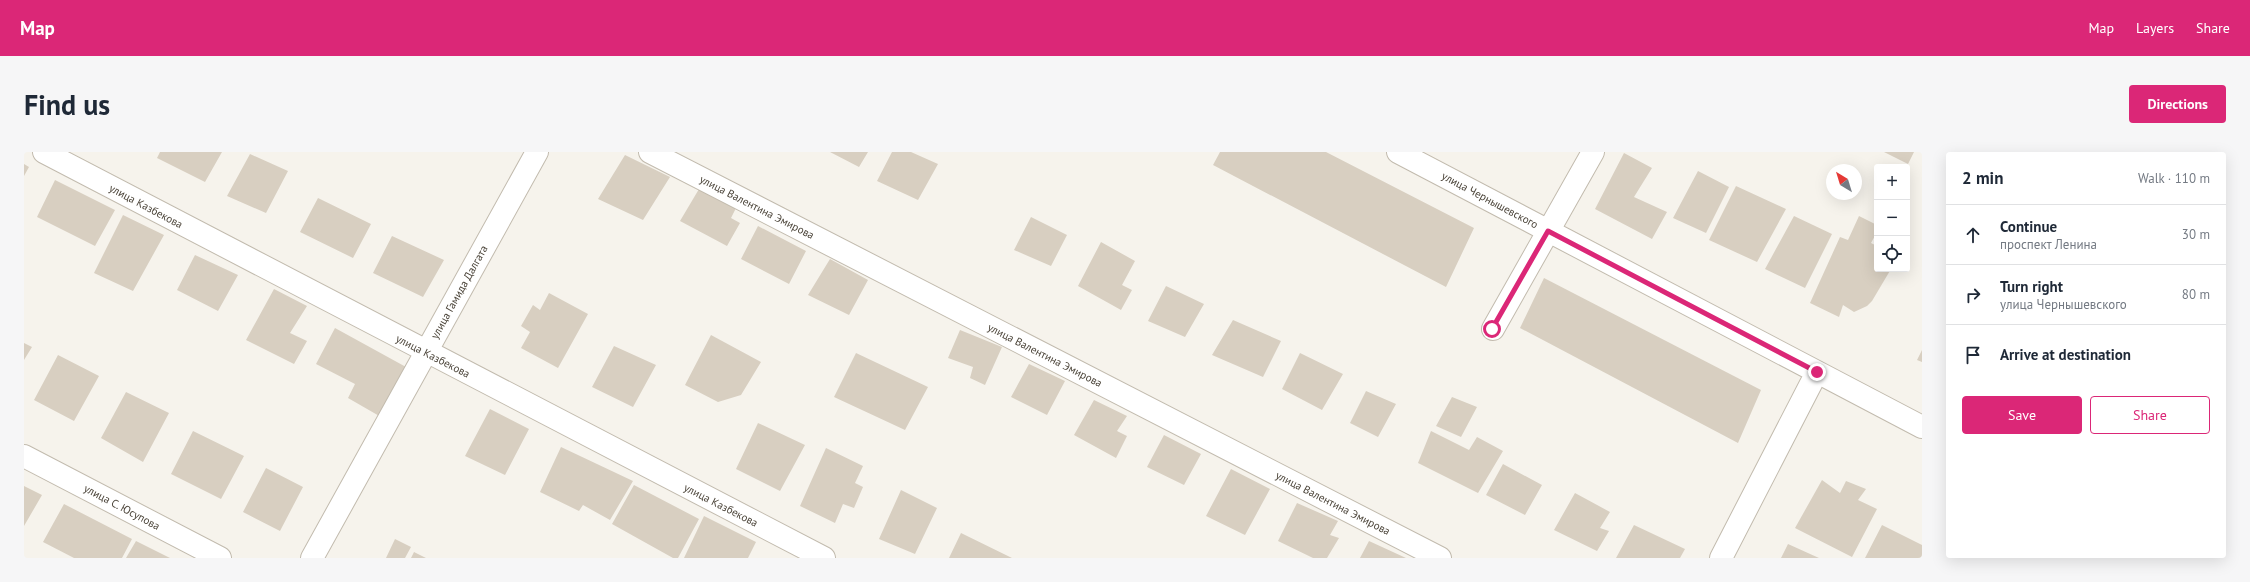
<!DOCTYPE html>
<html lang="en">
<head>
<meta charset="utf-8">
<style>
  :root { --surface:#fff; --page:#f6f6f7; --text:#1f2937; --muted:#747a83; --line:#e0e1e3; --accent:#db2777 }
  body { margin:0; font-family:"PT Sans",sans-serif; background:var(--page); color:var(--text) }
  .controls { position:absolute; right:12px; top:12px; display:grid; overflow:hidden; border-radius:4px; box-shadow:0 4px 16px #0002 }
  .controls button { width:36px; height:36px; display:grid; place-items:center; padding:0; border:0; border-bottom:1px solid var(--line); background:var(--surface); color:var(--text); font:20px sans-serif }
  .compass { position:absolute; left:1802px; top:12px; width:36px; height:36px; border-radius:50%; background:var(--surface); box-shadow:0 4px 16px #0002; rotate:322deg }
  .stop { position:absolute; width:12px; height:12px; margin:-9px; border:3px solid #db2777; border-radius:50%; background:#fff }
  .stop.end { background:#db2777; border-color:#fff; box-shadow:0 1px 4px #0008 }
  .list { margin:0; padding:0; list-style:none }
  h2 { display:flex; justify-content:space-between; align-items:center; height:52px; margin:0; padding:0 16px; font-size:17px }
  h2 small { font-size:13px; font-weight:400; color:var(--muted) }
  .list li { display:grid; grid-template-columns:26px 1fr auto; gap:12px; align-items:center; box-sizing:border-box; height:60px; padding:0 16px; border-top:1px solid var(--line) }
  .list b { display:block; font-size:15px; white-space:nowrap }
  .list p { margin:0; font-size:13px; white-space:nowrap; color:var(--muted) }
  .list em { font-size:13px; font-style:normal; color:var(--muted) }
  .actions { display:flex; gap:8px; padding:12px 16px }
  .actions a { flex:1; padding:9px 0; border:1px solid var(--accent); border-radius:4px; text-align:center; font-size:14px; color:var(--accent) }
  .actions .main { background:var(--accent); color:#fff }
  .icon { flex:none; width:22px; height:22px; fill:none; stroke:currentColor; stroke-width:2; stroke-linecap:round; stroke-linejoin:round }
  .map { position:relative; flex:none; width:1898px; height:406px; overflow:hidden; border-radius:4px }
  header { display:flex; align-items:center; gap:24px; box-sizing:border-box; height:56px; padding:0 20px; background:var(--accent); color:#fff }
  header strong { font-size:19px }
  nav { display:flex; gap:22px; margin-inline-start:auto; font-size:14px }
  .intro { display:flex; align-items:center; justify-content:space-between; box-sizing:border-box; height:96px; padding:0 24px }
  h1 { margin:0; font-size:28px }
  .button { padding:10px 18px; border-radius:4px; background:var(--accent); color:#fff; font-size:14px; font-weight:700 }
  main { display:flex; gap:24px; padding:0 24px }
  aside { flex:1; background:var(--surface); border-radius:4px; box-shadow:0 4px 16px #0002 }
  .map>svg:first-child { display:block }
</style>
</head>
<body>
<header>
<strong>Map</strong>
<nav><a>Map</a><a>Layers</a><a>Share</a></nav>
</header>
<div class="intro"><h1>Find us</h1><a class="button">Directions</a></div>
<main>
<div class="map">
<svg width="1898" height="406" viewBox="0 0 1898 406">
  <rect width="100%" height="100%" fill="#f6f3ec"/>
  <path fill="#d8cfc1" d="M136 0H198L181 30 133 6Z
    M806 0H844L835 15Z
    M868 0H887L914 12 894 48 853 29Z
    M1196 0H1302L1450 76 1422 135 1189 13Z
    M1860 0H1890L1884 12Z
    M1600 1 1628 16 1610 45 1643 60 1628 87 1571 57Z
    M226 2 264 19 242 61 203 44Z
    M601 3 646 25 619 68 574 47Z
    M0 12 5 15 0 24Z
    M1674 19 1705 35 1682 81 1649 66Z
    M31 28 91 58 71 94 13 65Z
    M1712 34 1762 57 1733 110 1685 88Z
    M675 37 712 56 707 66 716 71 703 94 656 69Z
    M294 46 347 72 329 106 276 80Z
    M99 63 140 83 109 139 70 121Z
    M1770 64 1808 82 1781 136 1741 117Z
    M1835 64 1853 73V80L1847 91 1853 94V117H1867L1848 149 1843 154 1830 160 1819 153 1815 165 1786 151 1816 85 1824 88Z
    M1007 65 1043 83 1027 114 990 98Z
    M734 74 782 99 765 132 717 107Z
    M368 84 420 108 399 145 349 121Z
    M1077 90 1111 109 1098 133 1108 138 1097 158 1054 134Z
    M171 103 214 123 194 159 153 138Z
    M806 107 844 128 825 163 784 143Z
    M1520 126 1737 238 1714 291 1496 176Z
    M1142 134 1180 152 1161 185 1124 169Z
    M250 137 283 154 266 181 283 189 270 212 222 188Z
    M525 141 564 162 534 216 497 196 506 180 497 174 509 153 516 158Z
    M1209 168 1257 189 1239 225 1188 203Z
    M311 176 382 215 357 265 324 246 331 232 292 212Z
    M936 178 978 195 961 233 946 226 949 215 924 206Z
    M687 183 737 210 717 243 694 250 661 233Z
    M0 191 8 195 0 208Z
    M590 194 632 213 609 255 568 235Z
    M1898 198V210L1893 208Z
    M832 201 904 235 881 278 810 245Z
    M1276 201 1319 222 1298 258 1258 237Z
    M34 203 75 224 50 269 10 248Z
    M1005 212 1041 229 1023 263 987 245Z
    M1342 239 1372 252 1354 285 1326 271Z
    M102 240 145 261 119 310 77 286Z
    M1428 245 1453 255 1437 285 1412 274Z
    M1070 248 1103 264 1093 279 1103 284 1092 306 1050 283Z
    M466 257 505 277 481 323 441 304Z
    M734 271 781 293 756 339 712 317Z
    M169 279 220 304 197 347 147 322Z
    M1407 279 1445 298 1453 285 1479 299 1454 341 1394 311Z
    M1140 283 1177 302 1160 333 1123 315Z
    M537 295 609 329 586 368 559 353 555 359 516 340Z
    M802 296 839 314 831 331 839 335 830 356 819 352 811 371 776 354Z
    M1479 312 1518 333 1501 363 1462 343Z
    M242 316 279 335 256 379 219 360Z
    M1207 317 1246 337 1221 383 1182 364Z
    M1798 328 1816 341 1822 329 1842 337 1834 348 1853 357 1828 405 1771 376Z
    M610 333 675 367 654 406H649L588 372Z
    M0 334 18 343 0 374Z
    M877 338 913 356 891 402 855 387Z
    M1551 341 1586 360 1576 376 1585 379 1573 399 1530 378Z
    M1273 351 1314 369 1306 383 1315 386 1303 406H1289L1254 389Z
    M40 352 108 387 98 406H50L19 390Z
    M680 364 732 390 724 406H660Z
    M1610 373 1661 397 1656 406H1592Z
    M1858 373 1898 393V406H1841Z
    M937 381 988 406H925Z
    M371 387 387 395 381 406H362Z
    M112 389 146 406H102Z
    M1345 389 1382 406H1336Z
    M1764 392 1795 406H1757Z
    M390 400 402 406H387Z"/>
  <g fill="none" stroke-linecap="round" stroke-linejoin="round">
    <g stroke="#c2bbae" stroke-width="24">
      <path id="minor" d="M20 0 800 406
        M626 0 1416 406
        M1374 0 1898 275
        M1469 177 1569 0
        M0 304 196 406
        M288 406 513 0
        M1697 406 1793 220"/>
    </g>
    <use href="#minor" stroke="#fff" stroke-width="22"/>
  </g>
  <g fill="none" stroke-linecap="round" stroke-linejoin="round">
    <path stroke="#db2777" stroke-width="5" d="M1468 177 1524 79 1793 220"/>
  </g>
  <g text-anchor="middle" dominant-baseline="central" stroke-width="3.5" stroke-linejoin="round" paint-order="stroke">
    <g font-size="11" fill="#4b4439" stroke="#fff">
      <text transform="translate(1466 48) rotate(28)">улица Чернышевского</text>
      <text transform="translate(122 54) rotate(28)">улица Казбекова</text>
      <text transform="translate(733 55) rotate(27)">улица Валентина Эмирова</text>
      <text transform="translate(435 140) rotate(-61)">улица Гамида Далгата</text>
      <text transform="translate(1021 203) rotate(27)">улица Валентина Эмирова</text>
      <text transform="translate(409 204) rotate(27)">улица Казбекова</text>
      <text transform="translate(1309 351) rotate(27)">улица Валентина Эмирова</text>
      <text transform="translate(697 353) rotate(27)">улица Казбекова</text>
      <text transform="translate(98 355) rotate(28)">улица С. Юсупова</text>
    </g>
  </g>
</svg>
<div class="controls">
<button>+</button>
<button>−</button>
<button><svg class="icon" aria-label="locate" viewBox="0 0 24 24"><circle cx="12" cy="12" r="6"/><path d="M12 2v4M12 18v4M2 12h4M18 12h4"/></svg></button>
</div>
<svg class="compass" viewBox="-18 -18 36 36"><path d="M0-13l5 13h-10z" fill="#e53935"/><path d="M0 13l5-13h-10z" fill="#747a83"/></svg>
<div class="stop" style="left:1468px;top:177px"></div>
<div class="stop end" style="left:1793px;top:220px"></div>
</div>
<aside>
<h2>2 min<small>Walk · 110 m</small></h2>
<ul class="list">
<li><svg class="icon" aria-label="ahead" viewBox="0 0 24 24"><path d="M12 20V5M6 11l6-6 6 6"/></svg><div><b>Continue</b><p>проспект Ленина</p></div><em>30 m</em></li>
<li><svg class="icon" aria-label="right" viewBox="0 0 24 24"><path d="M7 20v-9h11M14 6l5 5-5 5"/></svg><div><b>Turn right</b><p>улица Чернышевского</p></div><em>80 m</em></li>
<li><svg class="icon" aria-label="arrive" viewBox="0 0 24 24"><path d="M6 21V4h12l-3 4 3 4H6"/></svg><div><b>Arrive at destination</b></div></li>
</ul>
<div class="actions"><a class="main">Save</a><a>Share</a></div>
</aside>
</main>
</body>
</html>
